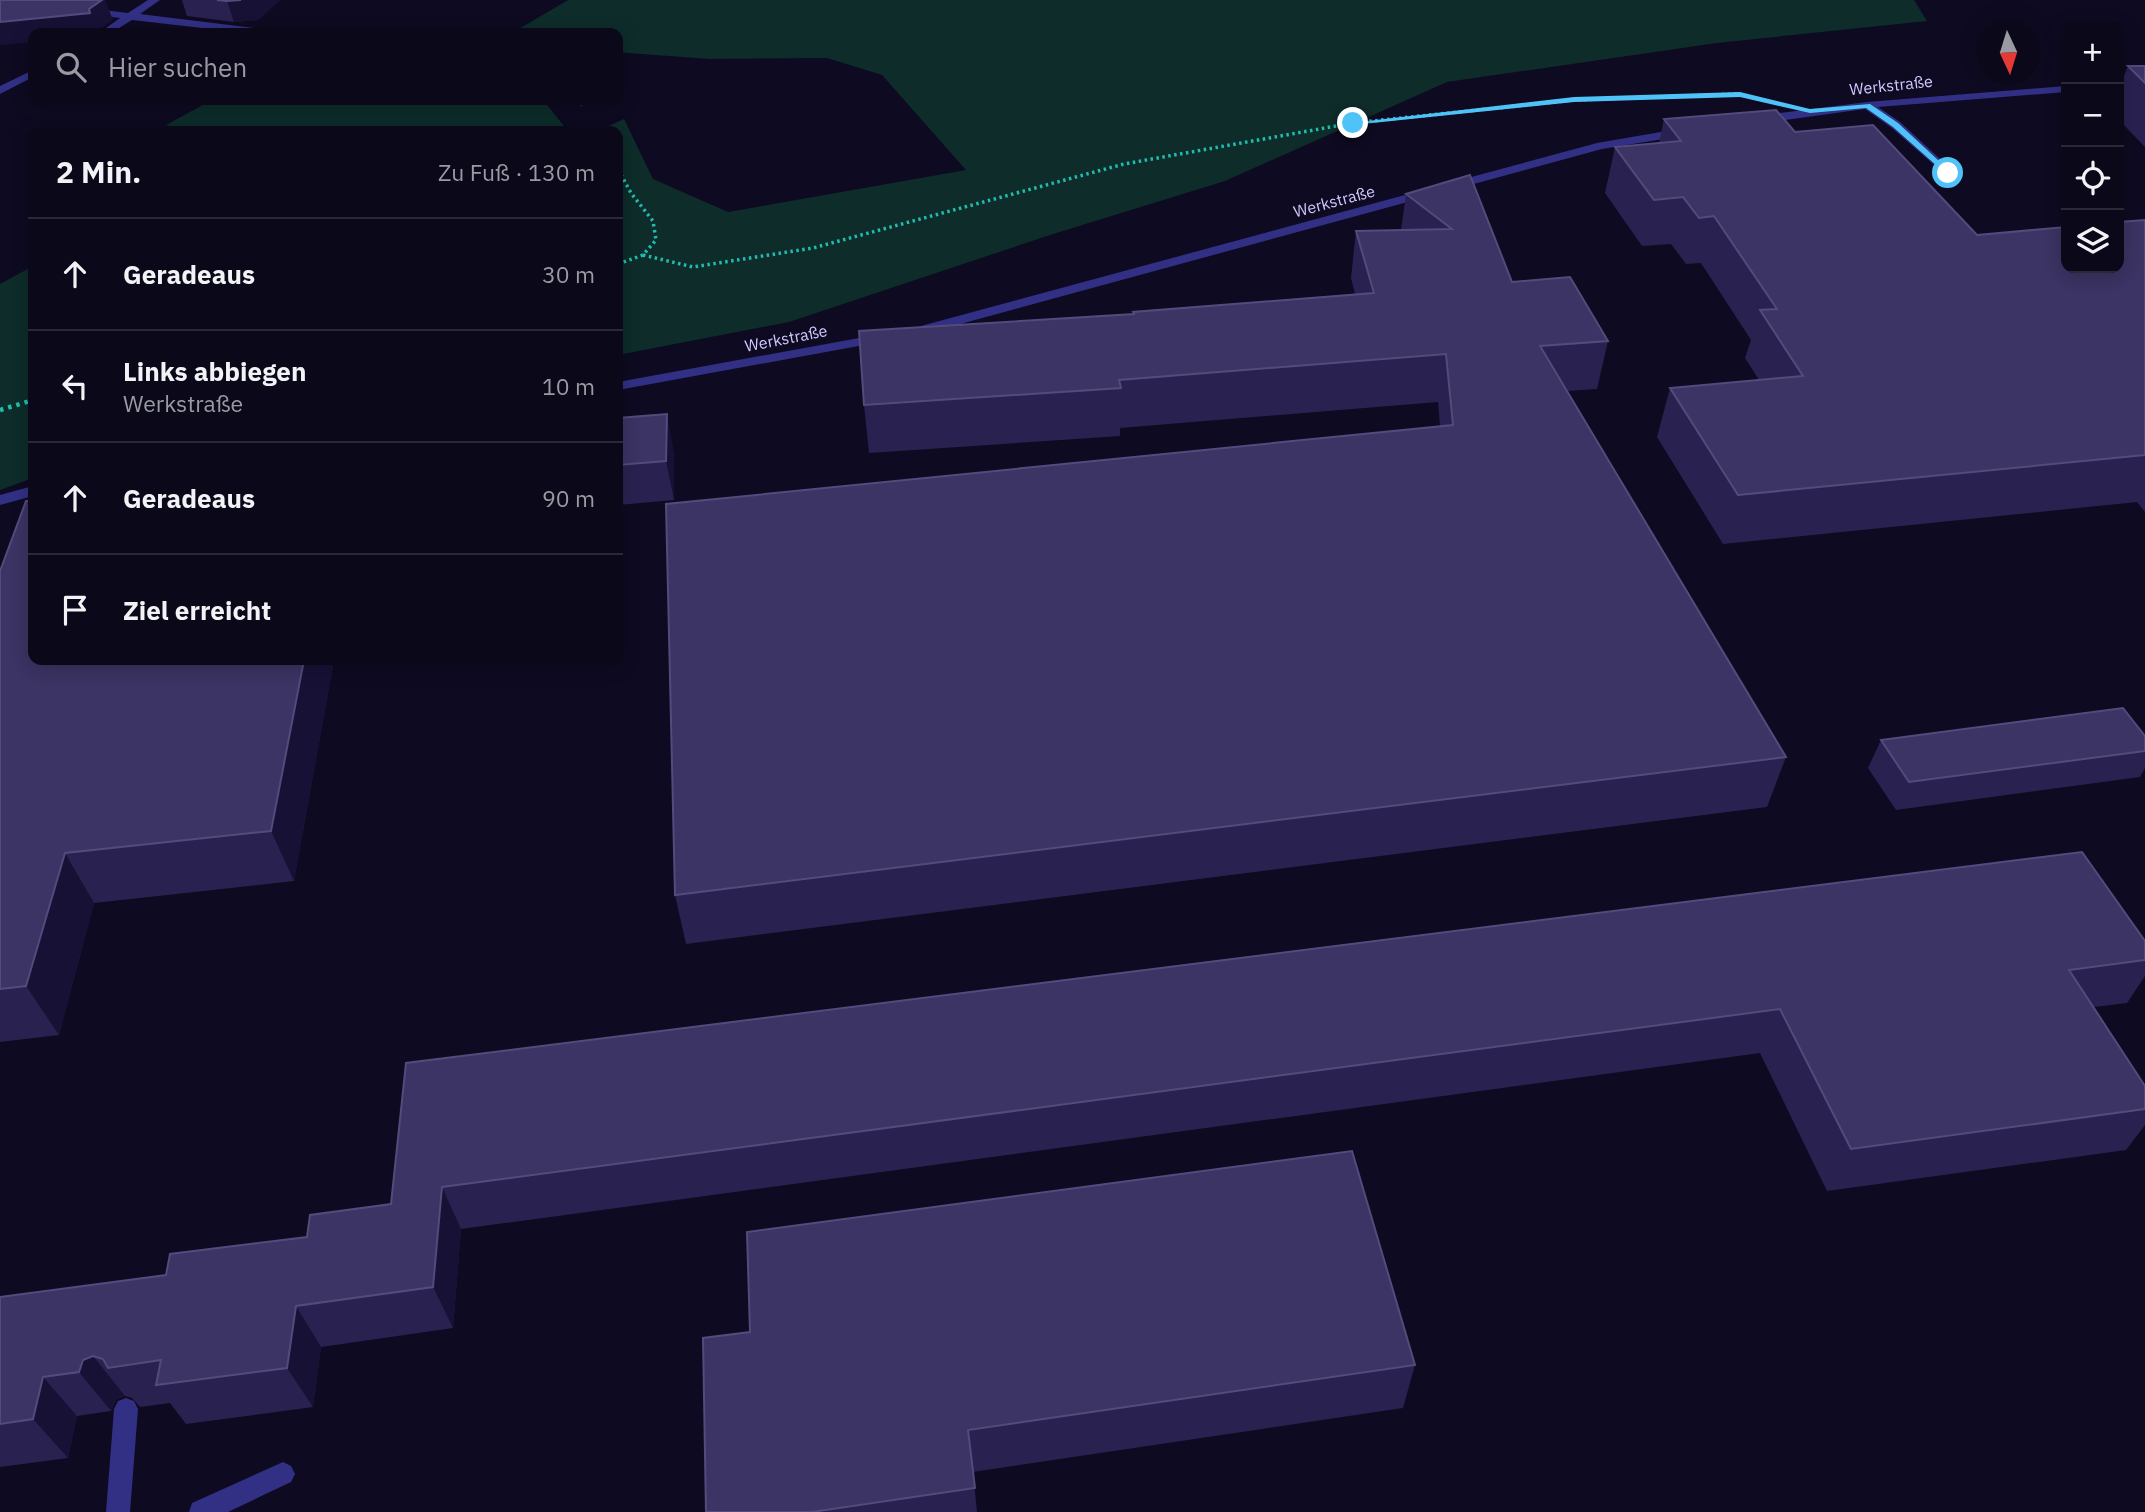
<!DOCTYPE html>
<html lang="de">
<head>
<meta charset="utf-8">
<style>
  :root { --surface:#0a0819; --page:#181626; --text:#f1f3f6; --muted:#999aa2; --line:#2a2938 }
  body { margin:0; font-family:"IBM Plex Sans",sans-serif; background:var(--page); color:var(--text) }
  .controls { position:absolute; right:21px; top:21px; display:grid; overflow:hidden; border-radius:14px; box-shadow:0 4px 18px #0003 }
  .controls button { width:63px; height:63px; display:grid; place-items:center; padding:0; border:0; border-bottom:2px solid var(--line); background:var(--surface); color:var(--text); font:35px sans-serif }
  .compass { position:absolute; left:1977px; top:21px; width:63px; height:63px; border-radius:50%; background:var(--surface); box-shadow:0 4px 18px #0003; rotate:176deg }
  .stop { position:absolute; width:21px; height:21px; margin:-16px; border:5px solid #4fc3f7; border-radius:50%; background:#fff }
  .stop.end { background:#4fc3f7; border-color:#fff; box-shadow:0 2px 7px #0008 }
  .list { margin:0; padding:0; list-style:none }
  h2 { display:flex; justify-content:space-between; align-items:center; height:91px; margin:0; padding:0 28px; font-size:30px }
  h2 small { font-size:23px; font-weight:400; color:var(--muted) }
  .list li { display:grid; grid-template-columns:46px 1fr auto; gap:21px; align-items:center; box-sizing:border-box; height:112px; padding:0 28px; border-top:2px solid var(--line) }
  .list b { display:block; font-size:26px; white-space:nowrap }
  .list p { margin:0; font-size:23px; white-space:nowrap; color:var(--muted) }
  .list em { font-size:23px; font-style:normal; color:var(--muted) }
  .icon { flex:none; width:38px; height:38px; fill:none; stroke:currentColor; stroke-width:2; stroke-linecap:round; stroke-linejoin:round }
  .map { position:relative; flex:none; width:2145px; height:1512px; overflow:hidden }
  .search { position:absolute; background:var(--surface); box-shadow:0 4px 18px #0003; left:28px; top:28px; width:595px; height:77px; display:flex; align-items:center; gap:18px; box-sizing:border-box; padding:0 24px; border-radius:14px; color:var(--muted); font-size:26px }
  .panel { position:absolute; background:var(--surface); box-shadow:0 4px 18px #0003; left:28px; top:126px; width:595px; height:539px; border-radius:14px }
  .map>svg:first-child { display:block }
</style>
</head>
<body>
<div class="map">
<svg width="2145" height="1512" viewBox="0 0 2145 1512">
  <rect width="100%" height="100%" fill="#0e0a21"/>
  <path fill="#0d2c2a" d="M568 0H1914L1927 21 1717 43 1447 82 1225 181 1050 235 789 322 618 355V131H597L624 119 653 179 728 212 966 170 882 75 827 58 710 59 628 53 618 52V33H512Z
    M212 100H543L568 131H187L166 125Z
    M33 266V478L0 490V284Z"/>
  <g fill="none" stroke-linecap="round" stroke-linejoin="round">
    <path stroke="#20bdaf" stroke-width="3.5" stroke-dasharray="2.5 3.5" stroke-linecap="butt" d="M618 169 631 193 653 221 656 240 643 255 618 264
      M643 255 693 267 813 248 1124 164 1353 123 1574 100 1737 94"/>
    <path stroke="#20bdaf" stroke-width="4.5" stroke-dasharray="3.5 5" stroke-linecap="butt" d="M0 410 33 400"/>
    <path fill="#313085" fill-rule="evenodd" d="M148 0H160L140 14 271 30 276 33H246L132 20 111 33H99L120 18 87 14 82 11 87 8 128 13Z
      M33 70V77L0 94V86Z
      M2066 86V92L1878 107 1900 122 1952 170 1954 173 1948 177 1892 128 1865 109 1756 124 1750 120 1756 116 1867 102Z
      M572 100H584L587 103 581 106Z
      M1684 128 1690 132 1688 135 1602 149 931 332 926 333 919 329 921 326 1597 143Z
      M881 334 886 335V341L618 390V382Z
      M33 486V496L0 505V495Z
      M126 1398 134 1401 138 1409 130 1512H106L114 1409 118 1401Z
      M283 1462 291 1466 295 1474 291 1482 228 1512H189L192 1503Z"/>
  </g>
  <path fill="#292251" d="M182 0H280L258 20 234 22 187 16Z
    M2128 66H2145V147L2119 120V89Z
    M1664 119 1795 132 1977 235 2145 220V512L2137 502 1723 544 1657 437 1670 388 1759 380 1745 358 1751 340 1701 263 1686 264 1671 244 1642 246 1605 193 1615 147 1659 143Z
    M1470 175 1512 282 1608 341 1597 389 1567 391 1786 757 1767 807 686 944 675 895 1440 426 1438 402 1120 428V436L869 453 864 405 1133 314 1355 294 1351 278 1356 231 1401 230 1406 194Z
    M618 418 674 453V500L618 505Z
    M0 571 334 660 294 881 94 903 59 1035 0 1042Z
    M2145 736V768L2140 777 1896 810 1868 768 1881 740Z
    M2145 941V976L2127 1003 2094 1007 2145 1086V1125L2126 1150 1827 1191 1760 1053 461 1229 453 1328 321 1347 313 1407 186 1424 170 1403 140 1407 132 1398 125 1396 116 1400 111 1411 77 1416 68 1458 0 1467V1297L166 1275 307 1237 391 1204 406 1063Z
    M703 1338 1415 1365 1403 1408 973 1472 977 1512H706Z"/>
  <path fill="#171136" d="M102 0H105L113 20 97 31 98 33H33V42L0 45V22L89 9Z
    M241 0H280L258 20 234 22 227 1Z
    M667 414 674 453V500L666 461Z
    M304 660H334L294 881 271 831Z
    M65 853 94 903 59 1035 26 986Z
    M442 1187 461 1229 453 1328 433 1287Z
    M296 1306 321 1347 313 1407 287 1368Z
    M93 1356 125 1396 116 1400 111 1411 79 1372 83 1360Z
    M43 1377 77 1416 68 1458 33 1419Z"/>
  <path fill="#3b3464" stroke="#524b7c" stroke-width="2" d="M0 0H102L89 9 90 13 0 22Z
    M217 0H241L227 1Z
    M2128 66H2145V83Z
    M1776 110 1795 132 1873 125 1977 235 2066 227V268H2119V222L2145 220V455L1738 495 1670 388 1803 376 1760 310 1777 309 1714 216 1699 218 1683 197 1654 200 1615 147 1681 141 1664 119Z
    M1470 175 1512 282 1570 277 1608 341 1540 346 1786 757 675 895 666 504 1453 425 1446 354 1119 380 1121 388 864 405 859 331 1134 314 1133 312 1374 293 1356 231 1452 229 1406 194Z
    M667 414 666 461 618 465V418Z
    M26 501H33V660H304L271 831 65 853 26 986 0 989V571Z
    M2123 708 2145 736V751L1909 782 1881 740Z
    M2082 852 2145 941V960L2069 970 2145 1086V1109L1851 1149 1780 1009 442 1187 433 1287 296 1306 287 1368 156 1385 161 1360 108 1368 103 1359 93 1356 83 1360 79 1372 43 1377 33 1419 0 1424V1297L166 1275 170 1254 307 1237 310 1215 391 1204 406 1063Z
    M1352 1151 1415 1365 968 1430 975 1488 812 1512H706L703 1338 750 1332 747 1232Z"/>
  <path fill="#4fc3f7" d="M1740 92 1810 109 1870 104 1898 123 1952 173 1946 174 1893 127 1866 108 1810 113 1740 97 1574 102 1353 125 1350 123 1574 97Z"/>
  <g text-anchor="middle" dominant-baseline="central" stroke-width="5" stroke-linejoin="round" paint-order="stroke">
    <g font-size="16" fill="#cfcaff" stroke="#0e0a21">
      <text transform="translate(1891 85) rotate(-6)">Werkstraße</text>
      <text transform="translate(1334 201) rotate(-15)">Werkstraße</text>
      <text transform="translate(786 338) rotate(-11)">Werkstraße</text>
    </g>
  </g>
</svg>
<div class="controls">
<button>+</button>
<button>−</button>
<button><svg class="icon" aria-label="locate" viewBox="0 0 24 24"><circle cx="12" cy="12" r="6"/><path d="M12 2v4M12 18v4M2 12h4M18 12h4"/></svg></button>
<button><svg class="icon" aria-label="layers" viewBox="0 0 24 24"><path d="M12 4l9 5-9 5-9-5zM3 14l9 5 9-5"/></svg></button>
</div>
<svg class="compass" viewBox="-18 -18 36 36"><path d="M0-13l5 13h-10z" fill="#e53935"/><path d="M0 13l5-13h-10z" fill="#999aa2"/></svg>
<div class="stop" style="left:1948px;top:173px"></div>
<div class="stop end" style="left:1353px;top:123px"></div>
<div class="search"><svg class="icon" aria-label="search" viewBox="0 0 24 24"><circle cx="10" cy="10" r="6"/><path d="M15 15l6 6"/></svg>Hier suchen</div>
<section class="panel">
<h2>2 Min.<small>Zu Fuß · 130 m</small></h2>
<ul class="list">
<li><svg class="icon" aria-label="ahead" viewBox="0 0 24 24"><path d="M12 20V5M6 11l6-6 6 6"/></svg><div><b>Geradeaus</b></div><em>30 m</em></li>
<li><svg class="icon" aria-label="left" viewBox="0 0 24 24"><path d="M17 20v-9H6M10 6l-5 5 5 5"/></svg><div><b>Links abbiegen</b><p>Werkstraße</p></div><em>10 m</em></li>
<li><svg class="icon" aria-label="ahead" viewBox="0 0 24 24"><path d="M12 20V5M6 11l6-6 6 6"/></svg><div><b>Geradeaus</b></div><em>90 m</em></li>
<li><svg class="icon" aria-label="arrive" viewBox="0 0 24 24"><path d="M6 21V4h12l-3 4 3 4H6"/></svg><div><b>Ziel erreicht</b></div></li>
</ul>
</section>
</div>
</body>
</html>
